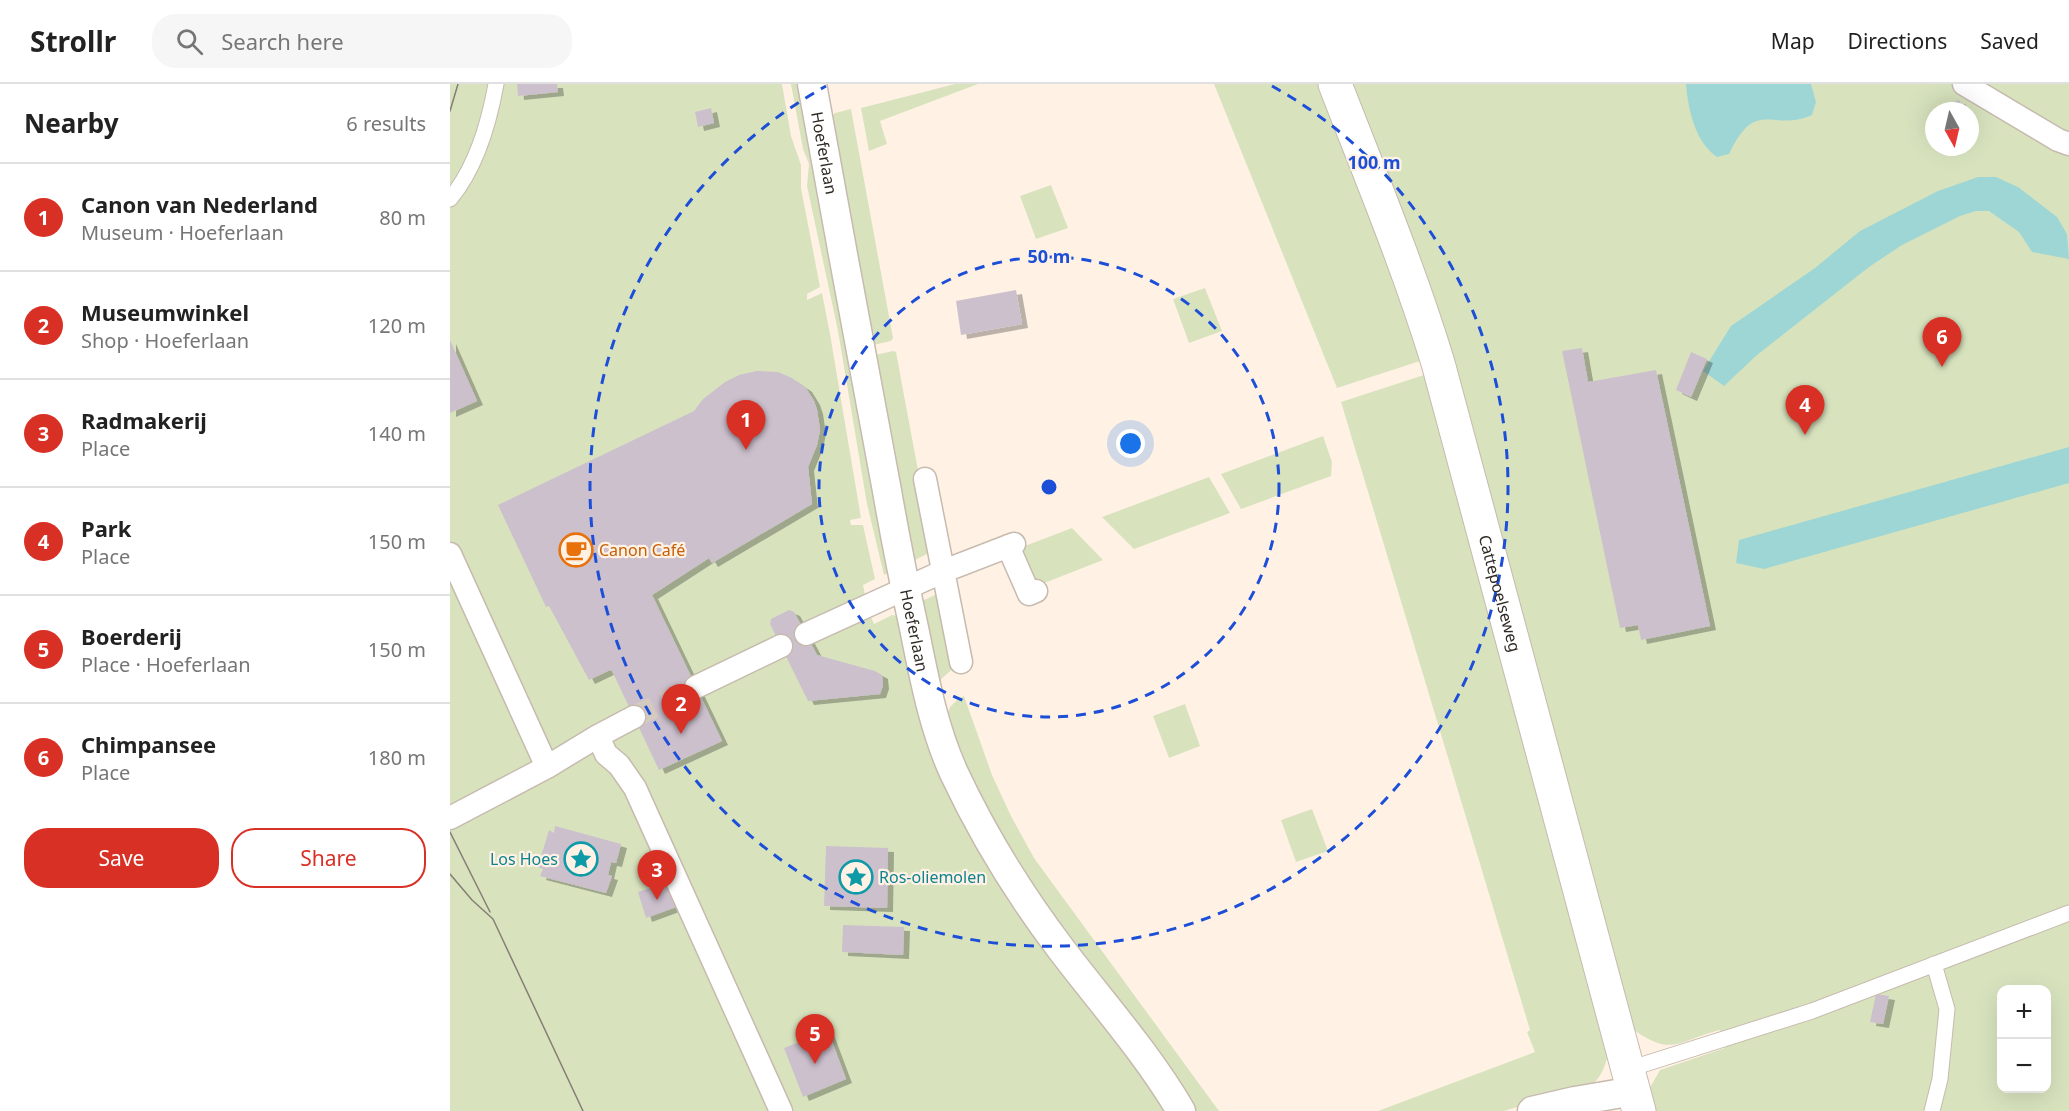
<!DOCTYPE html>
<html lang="en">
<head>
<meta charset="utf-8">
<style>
  :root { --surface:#fff; --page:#f6f6f6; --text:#222; --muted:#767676; --line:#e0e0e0; --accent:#d93025 }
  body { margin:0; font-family:"Noto Sans",sans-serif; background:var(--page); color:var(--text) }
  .controls { position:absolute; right:18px; bottom:18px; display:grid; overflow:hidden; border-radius:12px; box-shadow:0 6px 24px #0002 }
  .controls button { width:54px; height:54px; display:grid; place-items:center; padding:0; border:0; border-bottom:2px solid var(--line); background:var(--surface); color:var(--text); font:30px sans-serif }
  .compass { position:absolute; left:1475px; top:18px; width:54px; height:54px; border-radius:50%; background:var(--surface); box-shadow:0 6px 24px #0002; rotate:172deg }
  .you { position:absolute; left:681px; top:360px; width:21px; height:21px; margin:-15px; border:4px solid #fff; border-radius:50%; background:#1a73e8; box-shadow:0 0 0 9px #1a73e833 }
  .badge { display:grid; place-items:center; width:39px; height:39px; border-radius:50%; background:var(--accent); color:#fff; font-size:20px; font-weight:700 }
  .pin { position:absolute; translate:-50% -50px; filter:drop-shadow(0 2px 3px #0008) }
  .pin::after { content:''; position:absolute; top:32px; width:21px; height:18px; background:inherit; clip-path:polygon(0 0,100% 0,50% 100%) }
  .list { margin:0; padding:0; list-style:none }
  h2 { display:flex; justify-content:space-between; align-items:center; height:78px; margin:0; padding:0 24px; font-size:26px }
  h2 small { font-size:20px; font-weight:400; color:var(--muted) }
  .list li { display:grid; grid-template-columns:39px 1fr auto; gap:18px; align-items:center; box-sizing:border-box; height:108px; padding:0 24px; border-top:2px solid var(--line) }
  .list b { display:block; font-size:22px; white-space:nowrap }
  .list p { margin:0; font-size:20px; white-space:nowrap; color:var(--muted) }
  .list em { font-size:20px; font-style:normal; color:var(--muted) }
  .actions { display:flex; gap:12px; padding:18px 24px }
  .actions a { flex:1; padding:14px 0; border:2px solid var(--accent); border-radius:24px; text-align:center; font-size:21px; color:var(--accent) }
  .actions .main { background:var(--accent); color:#fff }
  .icon { flex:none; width:33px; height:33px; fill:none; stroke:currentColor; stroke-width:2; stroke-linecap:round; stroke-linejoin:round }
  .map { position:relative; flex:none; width:1619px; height:1027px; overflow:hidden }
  header { display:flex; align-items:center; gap:36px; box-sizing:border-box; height:84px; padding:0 30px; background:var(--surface); border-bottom:2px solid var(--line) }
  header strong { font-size:28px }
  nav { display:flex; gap:33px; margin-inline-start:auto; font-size:21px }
  .search { width:420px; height:54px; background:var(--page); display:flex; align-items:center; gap:15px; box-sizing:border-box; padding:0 21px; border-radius:24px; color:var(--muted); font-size:22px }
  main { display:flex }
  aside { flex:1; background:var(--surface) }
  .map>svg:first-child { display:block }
</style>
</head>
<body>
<header>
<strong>Strollr</strong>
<div class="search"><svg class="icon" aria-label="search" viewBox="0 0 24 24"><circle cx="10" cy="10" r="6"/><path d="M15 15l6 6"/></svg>Search here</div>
<nav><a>Map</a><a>Directions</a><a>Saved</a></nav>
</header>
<main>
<aside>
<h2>Nearby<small>6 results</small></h2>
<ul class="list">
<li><span class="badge">1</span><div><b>Canon van Nederland</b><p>Museum · Hoeferlaan</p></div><em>80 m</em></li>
<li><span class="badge">2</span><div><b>Museumwinkel</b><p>Shop · Hoeferlaan</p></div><em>120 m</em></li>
<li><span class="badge">3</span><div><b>Radmakerij</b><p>Place</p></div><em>140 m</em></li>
<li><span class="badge">4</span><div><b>Park</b><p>Place</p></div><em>150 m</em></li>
<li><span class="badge">5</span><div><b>Boerderij</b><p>Place · Hoeferlaan</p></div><em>150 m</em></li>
<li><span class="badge">6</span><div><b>Chimpansee</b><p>Place</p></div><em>180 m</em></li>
</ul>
<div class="actions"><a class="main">Save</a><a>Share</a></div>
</aside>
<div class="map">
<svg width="1619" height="1027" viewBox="0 0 1619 1027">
  <defs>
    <filter id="shadow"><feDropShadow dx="6" dy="4" stdDeviation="0" flood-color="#0004"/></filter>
  </defs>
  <rect width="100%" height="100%" fill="#fff2e5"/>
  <path fill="#d8e3be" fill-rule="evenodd" d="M0 0H332L341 52 351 81V104L370 203 357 210V216L372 209 380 250 411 434 400 436 401 441H413L425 495 413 501 418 526 424 540 442 531 447 532 450 537 480 651 720 1027H0Z
    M341 0H351L440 488 434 491 417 420 388 247 357 102 359 80 353 65Z
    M505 0H528L430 37 437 60 419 67 411 24Z
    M764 0H871L973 276 887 304Z
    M900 0H1619V1027H1203L1198 1007 1210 986 1275 964 1270 946C1227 957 1222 974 1181 944ZM1484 27H1520V63H1484ZM1552 906H1596V1004H1552Z
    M401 25 443 254 441 257 423 261 380 34 385 29Z
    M601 101 618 144 586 155 570 112Z
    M755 204 772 247 739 259 723 215Z
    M443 267 446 268 483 467 463 477 425 271Z
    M977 290 1159 965C1156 979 1153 993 1140 1002L1054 1027H928L1085 968 1077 948 1080 946 891 318Z
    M873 352 882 378 881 392 791 425 771 390Z
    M759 393 780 429 684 465 652 433Z
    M622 444 653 476 584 503 567 465Z
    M491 508 506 582 490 596 487 595 470 518Z
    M514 612 542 691 561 732 584 774 769 1027H743L597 830 511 681 497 631 500 623 507 616Z
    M735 620 750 662 719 674 703 632Z
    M862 725 878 767 846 778 831 736Z"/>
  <path fill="#9ed6d5" d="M1236 0H1361L1366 18 1362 31C1321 49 1307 12 1279 70L1267 73C1245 58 1238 25 1236 0Z
    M1528 93H1546L1568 103 1607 133 1617 150 1619 175 1582 168 1569 148 1539 127H1526L1510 132 1452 161 1419 183 1307 271 1274 302 1253 287 1281 242 1365 184 1410 147 1488 107Z
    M1619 363V399L1314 485 1286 479 1289 456Z"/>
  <path fill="#ccc0cd" filter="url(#shadow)" d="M67 0H107L108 8 68 12Z
    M1509 16 1514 27H1493L1492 23Z
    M261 24 264 39 248 43 245 28Z
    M566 206 572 240 511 251 506 217Z
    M0 256 27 317 0 329Z
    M1132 264 1138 298 1206 286 1260 542 1191 556 1188 541 1170 544 1112 267Z
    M1241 268 1257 275 1241 313 1226 306Z
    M307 287 328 288 342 294 356 304 364 317 367 326 370 346 367 361 358 383 362 420 262 479 259 474 202 511 272 657 209 686 162 587 160 586 139 596 99 522 96 523 48 421 244 327 253 315 275 298 289 291Z
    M339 526 344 528 367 571 425 587 432 591 433 601 430 610 358 617 320 540 321 535Z
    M105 742 171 760 166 779 161 778 158 791 162 792 156 809 90 792 93 785 88 783 99 746 104 749Z
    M376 762 438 764 437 824 374 822Z
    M218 798 226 823 196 834 188 808Z
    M393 841 454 843 453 871 392 868Z
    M1426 910 1439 912 1433 940 1420 938Z
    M378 947 396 995 353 1013 334 964Z"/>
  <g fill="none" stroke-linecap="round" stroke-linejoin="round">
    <path stroke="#d5cabf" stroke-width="22" stroke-dasharray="22 11" stroke-linecap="butt" d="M184 633 246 603"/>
    <g stroke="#c7baae" stroke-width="17">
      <path id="service" d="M0 115C26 84 39 39 46 0
        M1179 985 1362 927 1619 829
        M1482 1027 1490 995 1497 925 1484 880"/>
    </g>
    <g stroke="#c7baae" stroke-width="25">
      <path id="pedestrian" d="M1514 0 1608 56 1619 60
        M475 395 511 578
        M558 462 579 510 586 507
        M0 470 97 683
        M356 550 494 487 564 460
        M246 603 331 562
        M148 652 156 670 169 681 185 704 331 1027
        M0 734 97 683 148 652 184 633"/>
    </g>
    <g stroke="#c7baae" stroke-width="31">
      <g id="minor">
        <path id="s1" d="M362 0C386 136 412 271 437 407 445 453 454 498 464 544 474 593 483 643 504 689 533 751 570 811 611 865 652 919 697 969 731 1027"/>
        <path d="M1082 1027 1125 1017 1184 1007"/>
      </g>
    </g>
    <g stroke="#c7baae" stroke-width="35">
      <g id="tertiary">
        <path id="s2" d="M885 0C921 93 959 184 988 279L1189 1027"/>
      </g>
    </g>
    <use href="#service" stroke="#fff" stroke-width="15"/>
    <use href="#pedestrian" stroke="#fff" stroke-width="22"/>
    <use href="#minor" stroke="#fff" stroke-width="28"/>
    <use href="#tertiary" stroke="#fff" stroke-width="33"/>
    <path stroke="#867e75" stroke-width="1.5" d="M0 27 8 0
      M0 748 40 828
      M0 790 22 816 43 835 133 1027"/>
  </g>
  <g fill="none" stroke="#1d4ed8" stroke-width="3" stroke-dasharray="10 8">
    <circle cx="599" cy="403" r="230"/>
    <path d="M822 2A459 459 0 1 1 376 2"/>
  </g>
  <defs>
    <g id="cafe-ring" transform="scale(1.725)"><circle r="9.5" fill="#fff2e5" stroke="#e8710a" stroke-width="1.5"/><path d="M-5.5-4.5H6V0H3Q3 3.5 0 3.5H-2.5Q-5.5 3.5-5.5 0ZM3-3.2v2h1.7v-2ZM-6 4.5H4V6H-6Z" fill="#e8710a"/></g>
    <g id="sight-ring" transform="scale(1.725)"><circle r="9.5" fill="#fff2e5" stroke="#0f9aa8" stroke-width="1.5"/><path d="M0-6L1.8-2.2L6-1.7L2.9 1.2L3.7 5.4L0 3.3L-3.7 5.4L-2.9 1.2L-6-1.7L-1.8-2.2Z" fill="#0f9aa8"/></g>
  </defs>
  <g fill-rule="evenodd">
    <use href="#cafe-ring" x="126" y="466"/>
    <use href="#sight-ring" x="131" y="775"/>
    <use href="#sight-ring" x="406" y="793"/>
  </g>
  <g text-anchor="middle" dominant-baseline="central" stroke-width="4.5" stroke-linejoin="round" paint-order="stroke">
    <g font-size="16" fill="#2f2a25" stroke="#fff2e5">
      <text stroke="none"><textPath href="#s1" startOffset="70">Hoeferlaan</textPath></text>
      <text stroke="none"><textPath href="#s2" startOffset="536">Cattepoelseweg</textPath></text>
      <text stroke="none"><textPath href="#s1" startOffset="556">Hoeferlaan</textPath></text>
    </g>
    <g font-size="16" fill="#c56008" stroke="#fff2e5" text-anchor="start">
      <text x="149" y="466">Canon Café</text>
    </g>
    <g font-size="16" fill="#0d838f" stroke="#fff2e5" text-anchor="end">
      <text x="108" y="775">Los Hoes</text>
      <text x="429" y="793" text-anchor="start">Ros-oliemolen</text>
    </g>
  </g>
  <circle cx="599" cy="403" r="9" fill="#1d4ed8" stroke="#fff2e5" stroke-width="3"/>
  <g font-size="18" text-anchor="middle" font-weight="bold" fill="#1d4ed8" stroke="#fff2e5" stroke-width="4.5" stroke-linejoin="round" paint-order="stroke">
    <text x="924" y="85">100 m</text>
    <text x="599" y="179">50 m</text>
  </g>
</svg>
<div class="controls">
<button>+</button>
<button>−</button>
</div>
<svg class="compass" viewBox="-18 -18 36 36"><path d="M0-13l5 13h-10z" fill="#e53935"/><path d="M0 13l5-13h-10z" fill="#767676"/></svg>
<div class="you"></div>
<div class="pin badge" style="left:296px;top:366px">1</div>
<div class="pin badge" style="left:231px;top:650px">2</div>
<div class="pin badge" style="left:207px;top:816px">3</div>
<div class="pin badge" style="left:1355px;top:351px">4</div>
<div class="pin badge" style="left:365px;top:980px">5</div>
<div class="pin badge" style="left:1492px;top:283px">6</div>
</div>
</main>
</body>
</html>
